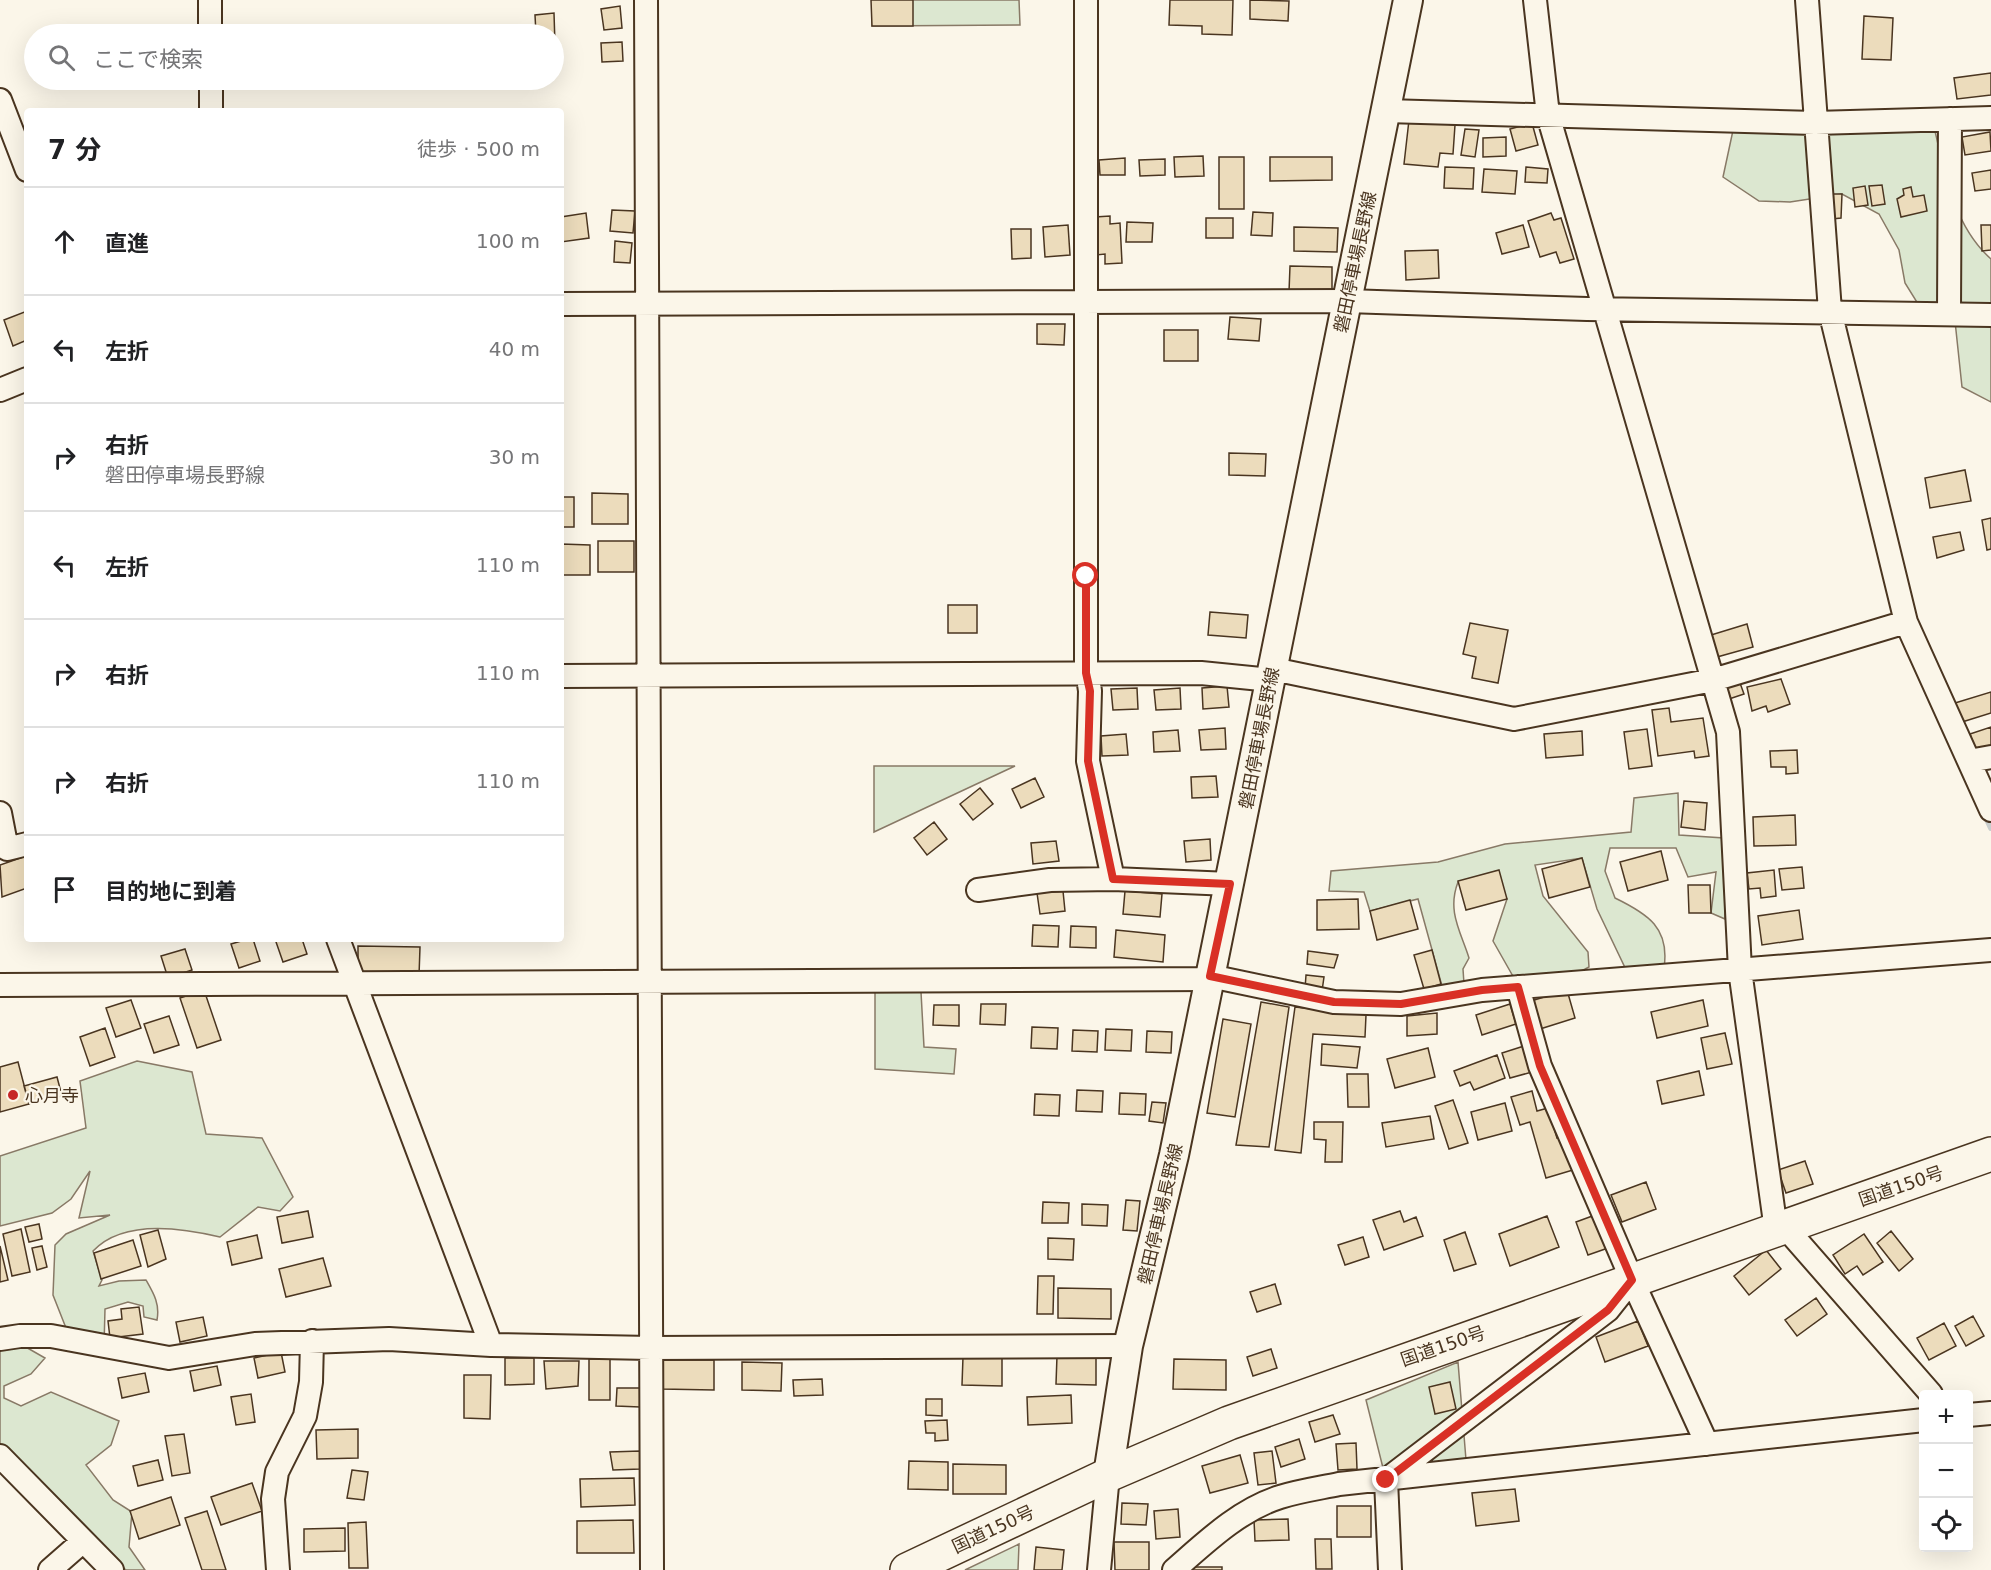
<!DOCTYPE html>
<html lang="ja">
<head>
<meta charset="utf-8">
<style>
  :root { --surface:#fff; --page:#f6f6f6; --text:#202124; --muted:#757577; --line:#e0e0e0 }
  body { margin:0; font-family:"DejaVu Sans","Noto Sans JP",sans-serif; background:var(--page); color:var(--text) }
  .controls { position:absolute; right:18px; bottom:18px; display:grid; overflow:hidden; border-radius:6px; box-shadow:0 6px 24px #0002 }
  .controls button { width:54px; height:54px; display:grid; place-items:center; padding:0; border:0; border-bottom:2px solid var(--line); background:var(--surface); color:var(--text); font:30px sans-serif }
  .stop { position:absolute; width:18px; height:18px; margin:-14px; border:4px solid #d93025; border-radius:50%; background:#fff }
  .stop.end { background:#d93025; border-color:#fff; box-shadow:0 2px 6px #0008 }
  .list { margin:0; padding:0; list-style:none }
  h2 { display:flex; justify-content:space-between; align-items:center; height:78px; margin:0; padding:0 24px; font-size:26px }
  h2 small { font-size:20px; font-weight:400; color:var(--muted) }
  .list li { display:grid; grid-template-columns:39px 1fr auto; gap:18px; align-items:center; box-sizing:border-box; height:108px; padding:0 24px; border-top:2px solid var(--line) }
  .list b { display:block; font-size:22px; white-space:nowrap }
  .list p { margin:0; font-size:20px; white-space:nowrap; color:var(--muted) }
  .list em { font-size:20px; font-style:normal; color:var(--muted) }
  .icon { flex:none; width:33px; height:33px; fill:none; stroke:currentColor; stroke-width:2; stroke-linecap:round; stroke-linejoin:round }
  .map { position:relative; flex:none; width:1991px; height:1570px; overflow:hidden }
  .search { position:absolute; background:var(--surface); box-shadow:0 6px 24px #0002; left:24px; top:24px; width:540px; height:66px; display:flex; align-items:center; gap:15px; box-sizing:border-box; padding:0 21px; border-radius:33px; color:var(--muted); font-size:22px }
  .panel { position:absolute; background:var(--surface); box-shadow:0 6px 24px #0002; left:24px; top:108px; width:540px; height:834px; border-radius:6px }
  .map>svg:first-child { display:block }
</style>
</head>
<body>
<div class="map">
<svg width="1991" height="1570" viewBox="0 0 1991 1570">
  <rect width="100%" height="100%" fill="#fbf6e9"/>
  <path fill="#dce7d0" stroke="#887966" stroke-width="1.5" d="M872 0H1019L1020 25 872 26Z
    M1735 121H1905L1935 131C1945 176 1955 227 1991 259V306L1923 312 1905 283 1899 250 1879 214 1842 194 1790 202 1759 201 1723 177Z
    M1955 321H1991V402L1962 387Z
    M874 766H1015L874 832Z
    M1678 793 1679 835 1724 838 1725 919 1711 913 1716 872 1688 877 1676 848H1610L1605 871 1615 898C1648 914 1670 928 1664 968L1630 978 1597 909 1582 858 1535 865 1543 896 1588 952 1589 967 1572 976 1514 978 1493 941 1507 899 1458 882C1447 911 1460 930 1469 958L1463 969 1464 984 1445 997 1418 899 1370 911 1364 892 1329 891 1331 871 1438 862 1505 844 1631 832 1634 798Z
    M875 992H921L924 1047 956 1049 954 1074 875 1069Z
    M137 1061 192 1072 206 1134 262 1138 293 1197 280 1211 258 1207 220 1237C183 1228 123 1219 93 1251L102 1280 99 1286 119 1281 146 1280C154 1294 160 1304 157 1320L144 1317 143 1306 128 1302 105 1309 104 1346 66 1328 53 1295 55 1245 66 1234 110 1215 79 1218 90 1171 71 1199 52 1213 0 1226V1156L86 1128 80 1081Z
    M10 1338 45 1358 31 1374 4 1386V1398L21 1406 51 1392 119 1421 111 1445 86 1465 113 1500 132 1512 129 1547 145 1570H126L82 1542 0 1456V1341Z
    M1458 1362 1467 1472 1386 1480 1366 1400Z
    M1019 1544 1018 1570H965Z"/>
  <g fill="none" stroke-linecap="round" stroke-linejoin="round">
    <path stroke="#c9cecd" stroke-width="6" d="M1985 815 1991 828"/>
  </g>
  <path fill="#ecdcbc" stroke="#4a3520" stroke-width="1.5" d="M871 0H913V26H872Z
    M1170 0H1233L1232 35 1202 34V26L1169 25Z
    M1250 0 1289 1 1288 21 1250 19Z
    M620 6 622 28 604 30 601 9Z
    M554 13 555 45H554V34H536L535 15Z
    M1864 16 1893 18 1891 60 1862 59Z
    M622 42 623 61 602 62 601 43Z
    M1991 73V95L1957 99 1954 78Z
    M1409 120 1455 125 1453 154 1440 153 1438 167 1404 164Z
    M1532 123 1538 145 1516 151 1510 129Z
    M1465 129 1479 130 1475 157 1461 155Z
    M1990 132 1991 151 1965 155 1962 137Z
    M1506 137V156L1483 157V138Z
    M1203 156 1204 176 1175 177 1174 157Z
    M1219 157H1244V209H1219Z
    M1270 157H1332V180L1270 181Z
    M1125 158V175H1100L1099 160Z
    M1165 159V175L1140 176 1139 160Z
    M1445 167 1474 168 1473 189 1444 188Z
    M1526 167 1548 169 1547 183 1525 182Z
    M1484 169 1517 171 1515 194 1482 192Z
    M1991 170V189L1975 191 1972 173Z
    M1882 185 1885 204 1872 206 1869 186Z
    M1865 186 1868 205 1855 207 1853 188Z
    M1911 187 1913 197 1924 195 1927 211 1901 217 1897 199 1904 195 1903 189Z
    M1826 194H1842L1841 218 1832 219Z
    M612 210 635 211 633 233 610 231Z
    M1253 212 1273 213 1272 236 1251 235Z
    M586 213 589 238 561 242V217Z
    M1551 213 1554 220 1561 218 1574 259 1560 263 1556 252 1540 257 1528 221Z
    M1110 216V224L1120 223 1122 263 1105 264V254L1096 255 1095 217Z
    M1206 218H1233V238H1206Z
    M1127 222 1153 223 1152 242H1126Z
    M1068 225 1070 255 1045 257 1043 227Z
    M1523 225 1529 247 1502 254 1496 233Z
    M1981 225H1991V250L1982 251Z
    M1294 227 1338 228 1337 252 1294 251Z
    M1011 229H1031V258L1012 259Z
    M615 241 632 243 630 263 614 262Z
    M1438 250 1439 278 1406 280 1405 251Z
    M1290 266 1332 267V292H1289Z
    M27 311V340L13 346 4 320Z
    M1230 317 1261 319 1259 341 1228 339Z
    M1037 324H1065L1064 345 1037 344Z
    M1164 330H1198V361H1164Z
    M1229 453 1266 454 1265 476 1229 475Z
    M1965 470 1971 501 1930 508 1925 478Z
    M592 493 628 494V524H592Z
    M561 497H574V527H561Z
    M1991 518V549L1987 550 1982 520Z
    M1960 532 1964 550 1937 558 1933 537Z
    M598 541H634V572H598Z
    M561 544 590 545V575H561Z
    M948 605H977V633H948Z
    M1210 612 1248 615 1246 638 1208 635Z
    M1470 623 1508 630 1498 683 1472 678 1476 657 1463 654Z
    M1747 624 1753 647 1717 657 1711 635Z
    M1781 679 1790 704 1768 712 1766 706 1752 711 1747 687Z
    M1740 683 1744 694 1729 699 1726 688Z
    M1227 686 1229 707 1203 709 1202 688Z
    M1137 688 1138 709 1113 710 1111 689Z
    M1180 688 1181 709 1156 710 1154 690Z
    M1991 692V713L1962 722 1955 703Z
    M1669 708 1671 722 1703 718 1709 756 1695 758 1694 751 1658 756 1652 710Z
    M1991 727V747L1976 752 1970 734Z
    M1225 728 1226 749 1201 750 1199 730Z
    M1647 729 1652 766 1629 769 1624 732Z
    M1178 730 1180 751 1154 752 1153 732Z
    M1582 731 1583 755 1546 758 1544 734Z
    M1126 734 1128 755 1102 756 1101 736Z
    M1797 750 1798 773 1786 774V767H1771L1770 751Z
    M1216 776 1218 797 1192 798 1191 777Z
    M1035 778 1044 797 1021 808 1012 789Z
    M980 788 993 804 973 820 960 804Z
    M1684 801 1707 803 1705 830 1681 827Z
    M1795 815 1796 845 1754 846 1753 817Z
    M934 822 947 839 927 855 914 838Z
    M1210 839 1211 860 1186 862 1184 841Z
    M1056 841 1059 861 1033 864 1031 843Z
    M1661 851 1668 880 1628 891 1620 862Z
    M26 856 27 888 2 897 0 865Z
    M1582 858 1590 887 1549 898 1542 869Z
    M1802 867 1804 888 1782 890 1779 869Z
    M1499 870 1507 899 1466 910 1458 881Z
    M1774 870 1776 896 1761 898 1760 888 1749 889 1747 873Z
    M1688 885H1710L1711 913H1689Z
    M1063 891 1065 911 1040 914 1037 893Z
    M1125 891 1162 894 1160 917 1123 914Z
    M1358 899 1359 929 1317 930V900Z
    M1410 900 1418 929 1377 940 1370 911Z
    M1799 910 1803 939 1762 945 1758 916Z
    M1033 925 1059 926 1058 947 1032 946Z
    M1071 926 1096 927V948L1070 947Z
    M1116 930 1165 935 1163 962 1114 957Z
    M248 939H253L260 961 239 968 231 944Z
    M275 939H302L307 954 283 962Z
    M358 946 420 947 419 976 358 975Z
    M185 949 192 970 168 978 161 956Z
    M1432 950 1441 984 1424 989 1414 955Z
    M1308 951 1338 955 1334 968 1307 964Z
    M1306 975 1324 977 1322 991 1305 989Z
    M204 990 221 1040 197 1048 180 998Z
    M1567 990 1575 1018 1540 1029 1531 1001Z
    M131 1000 141 1028 116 1037 106 1008Z
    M1703 1000 1708 1026 1657 1038 1651 1012Z
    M1261 1002 1289 1007 1269 1147 1236 1145Z
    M981 1004H1006L1005 1025 980 1024Z
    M1510 1004 1516 1024 1482 1035 1476 1015Z
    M934 1005H959V1026L933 1025Z
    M1295 1007 1366 1015 1365 1037 1313 1034 1301 1153 1275 1150Z
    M1437 1013V1034L1407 1036V1016Z
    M169 1016 179 1045 154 1053 144 1024Z
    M1223 1019 1251 1024 1235 1117 1207 1113Z
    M1032 1027 1058 1028 1057 1049 1031 1048Z
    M105 1028 115 1057 90 1066 80 1037Z
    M1106 1029 1132 1030 1131 1051 1105 1050Z
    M1073 1030 1098 1031 1097 1052 1072 1051Z
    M1147 1031 1172 1032 1171 1053 1146 1052Z
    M1725 1033 1732 1064 1707 1069 1701 1038Z
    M1322 1044 1360 1047 1357 1068 1321 1065Z
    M1524 1046 1532 1072 1510 1078 1502 1053Z
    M1428 1048 1435 1077 1395 1088 1387 1059Z
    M1497 1055 1505 1078 1474 1090 1470 1082 1460 1086 1454 1071Z
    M18 1062 29 1104 0 1112V1067Z
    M1699 1071 1704 1095 1662 1104 1657 1081Z
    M1347 1074H1368L1369 1107H1348Z
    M57 1077 62 1096 29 1104 24 1086Z
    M1077 1090 1103 1091 1102 1112 1076 1111Z
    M1532 1091 1537 1111 1548 1108 1557 1138 1563 1136 1573 1170 1546 1178 1530 1122 1520 1125 1511 1097Z
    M1120 1093 1146 1094 1145 1115 1119 1114Z
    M1035 1094 1060 1095 1059 1116 1034 1115Z
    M1453 1100 1468 1143 1449 1149 1435 1106Z
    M1152 1102 1166 1103 1163 1123 1149 1121Z
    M1505 1103 1512 1131 1478 1140 1471 1112Z
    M1430 1116 1434 1139 1386 1147 1382 1123Z
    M1314 1122H1343L1342 1162H1325L1326 1140 1314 1139Z
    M1805 1161 1813 1184 1786 1193 1778 1170Z
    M1646 1182 1656 1209 1622 1222 1611 1195Z
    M1126 1200 1140 1201 1137 1231 1123 1230Z
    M1043 1202 1069 1203 1068 1223H1042Z
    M1082 1204 1108 1205 1107 1226 1082 1225Z
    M308 1211 313 1237 282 1243 277 1217Z
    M1400 1211 1404 1222 1416 1217 1423 1236 1384 1250 1373 1220Z
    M1595 1215 1608 1248 1588 1255 1576 1222Z
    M1547 1216 1559 1247 1510 1266 1499 1234Z
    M39 1224 42 1239 29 1242 25 1227Z
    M21 1229 30 1272 12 1276 3 1234Z
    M158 1230 166 1259 148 1267 140 1235Z
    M1891 1231 1913 1259 1899 1271 1877 1243Z
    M1465 1232 1476 1264 1454 1271 1444 1240Z
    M1864 1234 1883 1262 1863 1275 1857 1266 1845 1274 1833 1255Z
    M257 1235 262 1258 232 1265 227 1242Z
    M1363 1237 1369 1257 1345 1265 1338 1245Z
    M1048 1238 1074 1239 1073 1260 1048 1259Z
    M133 1240 141 1266 101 1279 94 1253Z
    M0 1246 8 1280 0 1282Z
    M42 1246 47 1267 37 1270 32 1248Z
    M1766 1250 1781 1269 1749 1295 1734 1276Z
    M323 1258 331 1286 286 1297 279 1269Z
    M1038 1276H1054L1053 1314H1037Z
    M1275 1284 1281 1304 1257 1312 1250 1292Z
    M1058 1288 1111 1289V1319L1058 1318Z
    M1816 1298 1827 1314 1797 1336 1785 1320Z
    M139 1307 143 1334 110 1338 108 1321 122 1319 121 1309Z
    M1973 1316 1984 1336 1966 1346 1955 1326Z
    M203 1317 207 1336 180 1342 176 1322Z
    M1638 1321 1648 1346 1605 1362 1596 1337Z
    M1944 1323 1956 1346 1929 1360 1917 1338Z
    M1271 1349 1277 1368 1253 1376 1247 1357Z
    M281 1352 285 1372 258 1378 254 1358Z
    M1057 1356 1096 1357V1385L1056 1384Z
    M963 1357 1002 1358V1386L962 1385Z
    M505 1358H534V1384L505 1385Z
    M589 1359H610V1400H589Z
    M1174 1359 1226 1360V1390L1173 1389Z
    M661 1360H714V1390L661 1389Z
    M544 1361H579L578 1386 546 1389Z
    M742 1362 782 1363 781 1391 742 1390Z
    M217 1366 221 1385 194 1391 190 1371Z
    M145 1373 149 1392 122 1398 118 1378Z
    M464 1375H491L490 1419 464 1418Z
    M822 1379 823 1395 794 1396 793 1380Z
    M1450 1382 1456 1409 1435 1414 1429 1387Z
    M617 1388H641L640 1407 616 1406Z
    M251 1394 255 1422 236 1425 231 1397Z
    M1071 1395 1072 1423 1028 1425 1027 1397Z
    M926 1399H942V1416L926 1415Z
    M1333 1415 1340 1434 1315 1442 1309 1422Z
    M947 1420 948 1440 935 1441V1433H926L925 1421Z
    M358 1429V1458L317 1459 316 1430Z
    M184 1434 190 1473 172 1476 165 1436Z
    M1299 1439 1305 1459 1281 1467 1275 1447Z
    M1356 1443 1357 1469 1338 1470 1336 1444Z
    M640 1451V1469L613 1470 610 1452Z
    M1272 1451 1276 1483 1258 1485 1254 1453Z
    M1240 1455 1248 1483 1210 1493 1202 1466Z
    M158 1460 163 1480 138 1486 133 1466Z
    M909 1461 948 1462V1490L908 1489Z
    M953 1464 1006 1465V1494H953Z
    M352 1470 368 1472 364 1500 347 1498Z
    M634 1478 635 1505 581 1507 580 1479Z
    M252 1483 262 1511 221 1525 211 1497Z
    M1515 1489 1519 1521 1476 1526 1472 1493Z
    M171 1497 180 1525 139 1539 130 1511Z
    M1122 1503 1148 1504 1146 1525 1121 1524Z
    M1337 1506H1371V1537H1337Z
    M1178 1509 1180 1537 1156 1539 1154 1511Z
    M207 1511 226 1570H202L185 1518Z
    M1288 1519 1289 1540 1255 1541 1254 1520Z
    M633 1520 634 1553H577V1521Z
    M366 1522 368 1568H349L348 1523Z
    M345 1528V1551L304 1552V1529Z
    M1315 1539H1331L1332 1569H1316Z
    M1114 1542H1149V1570H1115Z
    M1036 1547 1064 1550 1062 1570H1034Z
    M1187 1567H1222V1570H1187Z"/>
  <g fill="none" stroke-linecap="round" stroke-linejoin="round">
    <g stroke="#4a3520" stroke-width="26">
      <path id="minor" d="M210 0V34
        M646 0 652 1570
        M1086 0V663L1090 691 1088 761 1113 879
        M1535 0 1548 115 1728 732 1740 970 1776 1230
        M1807 0 1830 311 1906 622 1991 810
        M211 80V111
        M0 100 27 170
        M1386 111 1815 123 1991 118
        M561 304 1347 301 1587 309 1991 315
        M1949 312 1950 119
        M0 390 27 379
        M1273 669 1514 719 1713 680 1906 622
        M561 676 1201 673 1271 680
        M1969 761 1991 757
        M0 813 7 849 27 844
        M978 890 1050 880 1113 879 1230 884
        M338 939 491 1345
        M1210 976 1334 1002 1401 1004 1482 990 1991 950
        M0 985 1209 979
        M1518 987 1540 1066 1632 1280 1707 1444
        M1785 1227 1931 1394
        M0 1339 20 1336H51L169 1358 255 1344 389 1339 491 1345 651 1348 1128 1346
        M1968 1415 1991 1413
        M0 1456 112 1570
        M50 1570 82 1542
        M278 1570 273 1499 277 1472 305 1416 311 1382 312 1341
        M1099 1570 1108 1475
        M1174 1570C1206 1542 1239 1510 1280 1497 1299 1491 1320 1488 1339 1484L1924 1420
        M1390 1570 1386 1480 1608 1310 1631 1281"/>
    </g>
    <g stroke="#4a3520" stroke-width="32">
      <path id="major" d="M1108 1475 1128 1346 1174 1155 1408 0"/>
    </g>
    <g stroke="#4a3520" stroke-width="36">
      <path id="highway" d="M907 1570 1108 1475 1229 1423 1991 1154"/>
    </g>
    <use href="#minor" stroke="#fbf6e9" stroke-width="22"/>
    <use href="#major" stroke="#fbf6e9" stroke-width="28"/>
    <use href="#highway" stroke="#fbf6e9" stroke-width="33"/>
  </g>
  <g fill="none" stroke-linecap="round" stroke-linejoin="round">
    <path stroke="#d93025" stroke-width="8" d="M1086 576V673L1090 691 1088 761 1113 879 1230 884 1210 976 1334 1002 1401 1004 1482 990 1518 987 1540 1066 1632 1280 1608 1310 1386 1480"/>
  </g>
  <circle fill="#c62828" stroke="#fbf6e9" stroke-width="2" cx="13" cy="1095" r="6"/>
  <g text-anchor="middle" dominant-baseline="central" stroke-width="4.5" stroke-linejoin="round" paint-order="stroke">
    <g font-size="18" fill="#4a3520" stroke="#fbf6e9">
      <text transform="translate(1355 262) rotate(-78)">磐田停車場長野線</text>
      <text transform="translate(1259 738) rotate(-79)">磐田停車場長野線</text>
      <text transform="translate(1901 1186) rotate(-19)">国道150号</text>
      <text transform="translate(1160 1214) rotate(-77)">磐田停車場長野線</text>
      <text transform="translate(1443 1346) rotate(-19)">国道150号</text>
      <text transform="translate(993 1529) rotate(-25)">国道150号</text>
    </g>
    <g font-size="18" fill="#4a3520" stroke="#fbf6e9" text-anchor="start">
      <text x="25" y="1095">心月寺</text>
    </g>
  </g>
</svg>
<div class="controls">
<button>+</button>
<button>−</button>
<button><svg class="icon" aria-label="locate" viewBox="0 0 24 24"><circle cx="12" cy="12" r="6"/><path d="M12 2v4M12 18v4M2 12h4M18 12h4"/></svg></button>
</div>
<div class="stop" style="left:1086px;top:576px"></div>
<div class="stop end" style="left:1386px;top:1480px"></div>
<div class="search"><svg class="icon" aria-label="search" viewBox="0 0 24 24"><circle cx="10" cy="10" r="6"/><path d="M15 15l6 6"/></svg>ここで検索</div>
<section class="panel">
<h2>7 分<small>徒歩 · 500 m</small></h2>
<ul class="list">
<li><svg class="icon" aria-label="ahead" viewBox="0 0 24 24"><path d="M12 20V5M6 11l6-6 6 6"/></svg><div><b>直進</b></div><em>100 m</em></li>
<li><svg class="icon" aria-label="left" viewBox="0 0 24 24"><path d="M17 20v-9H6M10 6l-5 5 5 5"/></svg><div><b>左折</b></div><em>40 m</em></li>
<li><svg class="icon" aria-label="right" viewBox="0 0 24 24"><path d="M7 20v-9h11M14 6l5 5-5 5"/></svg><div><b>右折</b><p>磐田停車場長野線</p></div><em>30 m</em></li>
<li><svg class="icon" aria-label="left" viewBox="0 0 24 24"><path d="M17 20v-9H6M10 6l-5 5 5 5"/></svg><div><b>左折</b></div><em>110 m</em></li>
<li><svg class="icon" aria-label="right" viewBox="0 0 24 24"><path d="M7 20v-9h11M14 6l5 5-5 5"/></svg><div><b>右折</b></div><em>110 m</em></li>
<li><svg class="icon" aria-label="right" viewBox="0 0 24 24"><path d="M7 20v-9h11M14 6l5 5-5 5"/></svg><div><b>右折</b></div><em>110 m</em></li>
<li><svg class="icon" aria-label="arrive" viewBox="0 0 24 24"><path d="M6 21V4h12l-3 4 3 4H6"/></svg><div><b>目的地に到着</b></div></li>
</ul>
</section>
</div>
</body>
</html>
